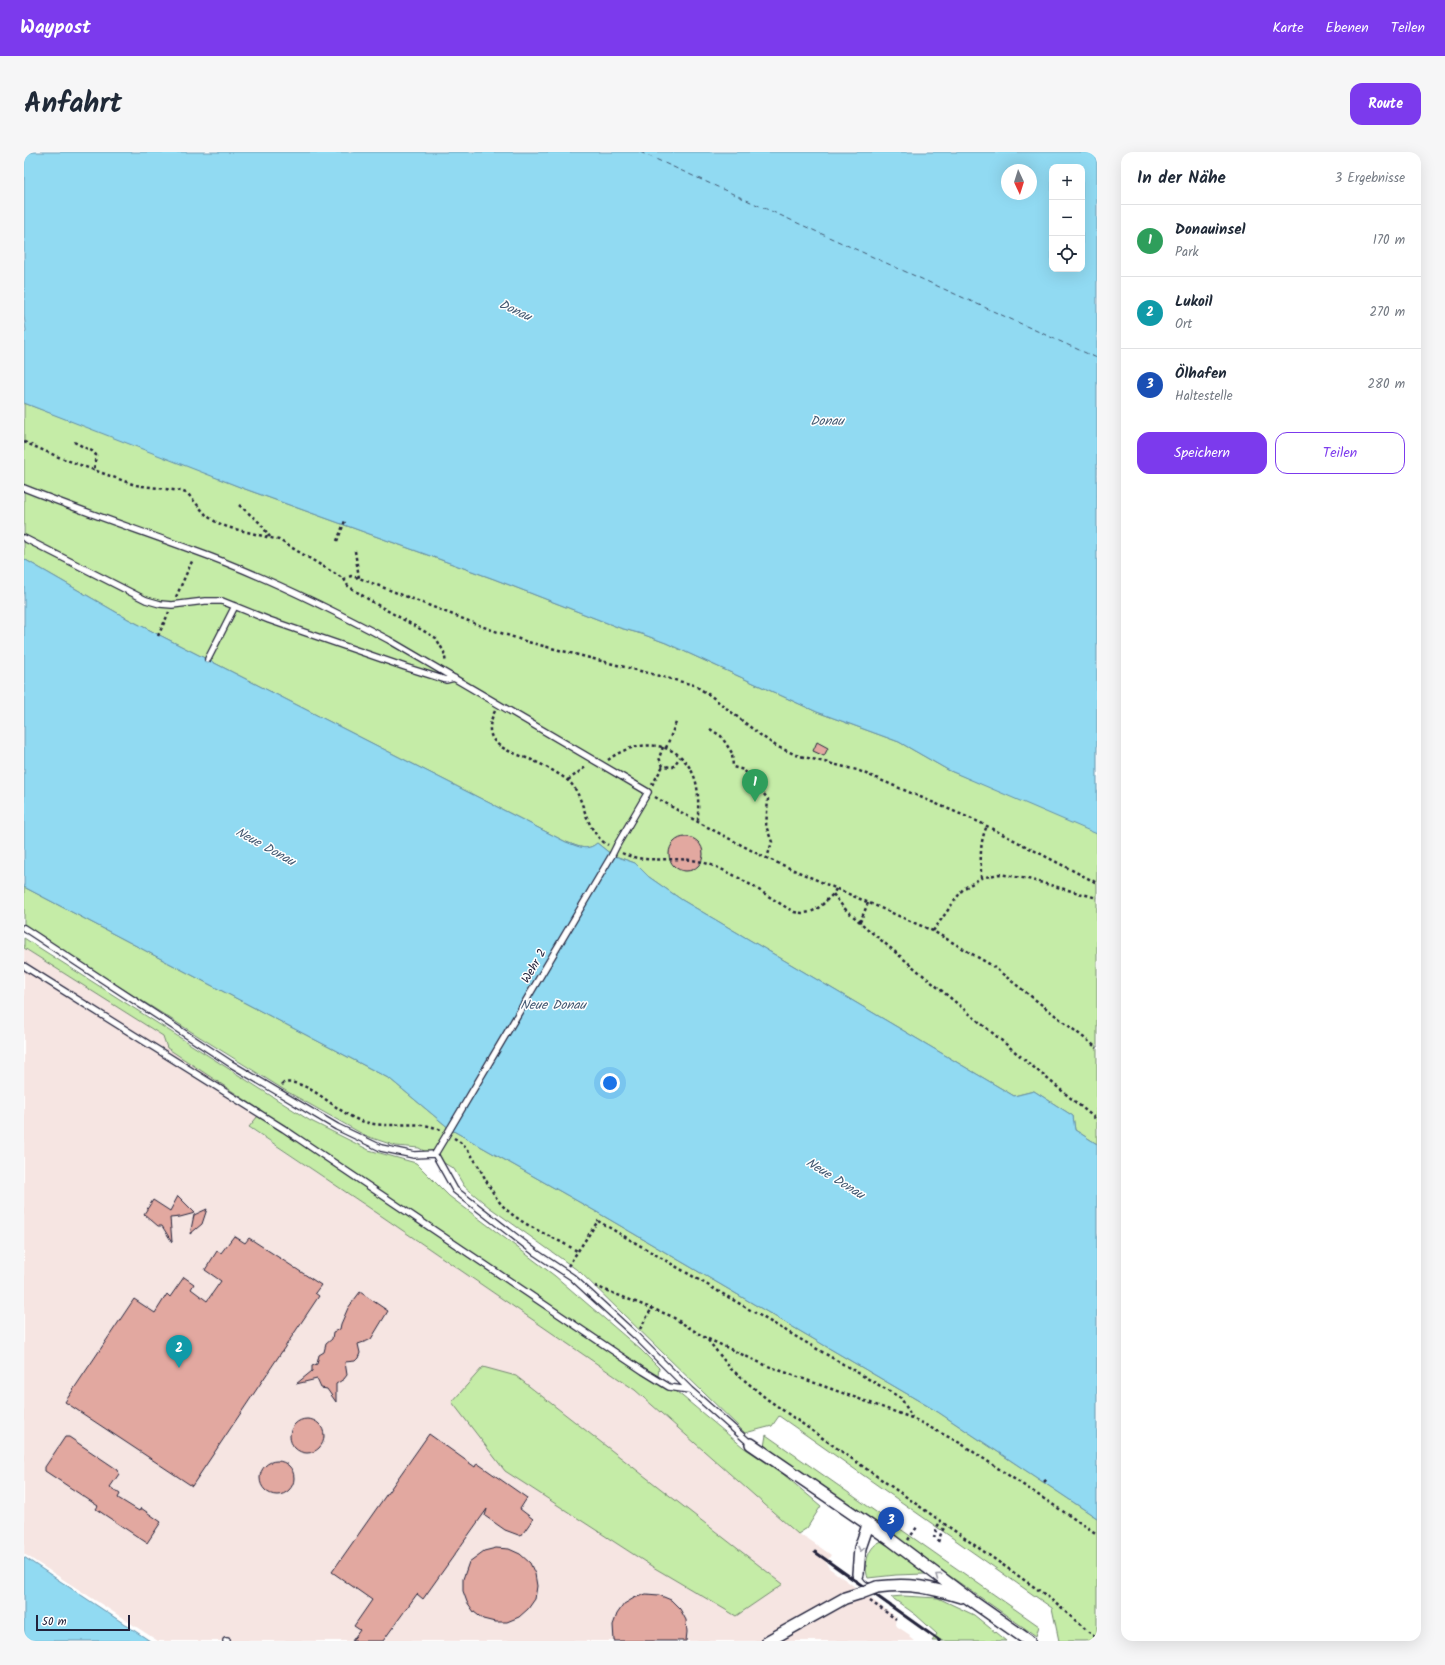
<!DOCTYPE html>
<html lang="de">
<head>
<meta charset="utf-8">
<style>
  :root { --surface:#fff; --page:#f6f6f7; --text:#1f2937; --muted:#747a83; --line:#e0e1e3; --accent:#7c3aed }
  body { margin:0; font-family:Kalam,sans-serif; background:var(--page); color:var(--text) }
  .controls { position:absolute; right:12px; top:12px; display:grid; overflow:hidden; border-radius:8px; box-shadow:0 4px 16px #0002 }
  .controls button { width:36px; height:36px; display:grid; place-items:center; padding:0; border:0; border-bottom:1px solid var(--line); background:var(--surface); color:var(--text); font:20px sans-serif }
  .compass { position:absolute; left:977px; top:12px; width:36px; height:36px; border-radius:50%; background:var(--surface); box-shadow:0 4px 16px #0002; rotate:176deg }
  .scale { position:absolute; left:12px; bottom:10px; width:94px; box-sizing:border-box; padding-left:4px; border:2px solid #22223b; border-top:0; font-size:11px; line-height:14px; white-space:nowrap; color:#22223b; -webkit-text-stroke:3px #fff; paint-order:stroke }
  .you { position:absolute; left:586px; top:931px; width:14px; height:14px; margin:-10px; border:3px solid #fff; border-radius:50%; background:#1a73e8; box-shadow:0 0 0 6px #1a73e833 }
  .badge { display:grid; place-items:center; width:26px; height:26px; border-radius:50%; background:var(--accent); color:#fff; font-size:13px; font-weight:700 }
  .pin { position:absolute; translate:-50% -33px; filter:drop-shadow(0 1px 2px #0008) }
  .pin::after { content:''; position:absolute; top:21px; width:14px; height:12px; background:inherit; clip-path:polygon(0 0,100% 0,50% 100%) }
  .list { margin:0; padding:0; list-style:none }
  h2 { display:flex; justify-content:space-between; align-items:center; height:52px; margin:0; padding:0 16px; font-size:17px }
  h2 small { font-size:13px; font-weight:400; color:var(--muted) }
  .list li { display:grid; grid-template-columns:26px 1fr auto; gap:12px; align-items:center; box-sizing:border-box; height:72px; padding:0 16px; border-top:1px solid var(--line) }
  .list b { display:block; font-size:15px; white-space:nowrap }
  .list p { margin:0; font-size:13px; white-space:nowrap; color:var(--muted) }
  .list em { font-size:13px; font-style:normal; color:var(--muted) }
  .actions { display:flex; gap:8px; padding:12px 16px }
  .actions a { flex:1; padding:9px 0; border:1px solid var(--accent); border-radius:12px; text-align:center; font-size:14px; color:var(--accent) }
  .actions .main { background:var(--accent); color:#fff }
  .icon { flex:none; width:22px; height:22px; fill:none; stroke:currentColor; stroke-width:2; stroke-linecap:round; stroke-linejoin:round }
  .map { position:relative; flex:none; width:1073px; height:1489px; overflow:hidden; border-radius:12px }
  header { display:flex; align-items:center; gap:24px; box-sizing:border-box; height:56px; padding:0 20px; background:var(--accent); color:#fff }
  header strong { font-size:19px }
  nav { display:flex; gap:22px; margin-inline-start:auto; font-size:14px }
  .intro { display:flex; align-items:center; justify-content:space-between; box-sizing:border-box; height:96px; padding:0 24px }
  h1 { margin:0; font-size:28px }
  .button { padding:10px 18px; border-radius:12px; background:var(--accent); color:#fff; font-size:14px; font-weight:700 }
  main { display:flex; gap:24px; padding:0 24px }
  aside { flex:1; background:var(--surface); border-radius:12px; box-shadow:0 4px 16px #0002 }
  .map>svg:first-child { display:block }
</style>
</head>
<body>
<header>
<strong>Waypost</strong>
<nav><a>Karte</a><a>Ebenen</a><a>Teilen</a></nav>
</header>
<div class="intro"><h1>Anfahrt</h1><a class="button">Route</a></div>
<main>
<div class="map">
<svg width="1073" height="1489" viewBox="0 0 1073 1489">
  <rect width="100%" height="100%" fill="#fff"/>
  <filter id="ink" filterUnits="userSpaceOnUse"><feTurbulence type="fractalNoise" baseFrequency=".025" numOctaves="2"/><feDisplacementMap in="SourceGraphic" scale="8" xChannelSelector="R" yChannelSelector="G"/><feConvolveMatrix kernelMatrix="1 2 1 2 8 2 1 2 1" color-interpolation-filters="sRGB"/></filter>
  <g filter="url(#ink)">
    <path fill="#f6e5e2" d="M0 796 139 884 143 896 239 960 225 976 359 1065 611 1238 774 1382 783 1386 807 1403 802 1411 805 1416 872 1465 871 1473 886 1483 885 1485 890 1489H134L0 1402Z"/>
    <path fill="#c5eca7" stroke="#748771" d="M0 251 104 290 221 337 470 427 596 476 618 482 642 491 793 560 875 590 924 618 1073 679V992L1051 978 1049 964 1010 939 990 944 658 748 625 725 611 711 588 703 573 691C563 700 553 694 542 690L104 467 0 407Z
      M0 735 366 927 426 977 571 1059 914 1260 1073 1366V1489H1035L1028 1456 755 1264 748 1274 721 1281 556 1120 465 1055 440 1034 430 1017 395 996 372 994 342 984 262 939 0 775Z
      M0 786 285 968 345 998 392 1011 425 1044 531 1124 617 1198 635 1216 634 1224 719 1295 759 1322 797 1354 783 1376 774 1382 611 1238 359 1065 225 975 238 959 143 896 139 884 0 796Z
      M459 1215 492 1224 759 1432 712 1464 629 1415 481 1319 428 1250Z
      M742 1283 1015 1474 1012 1484 740 1295Z
      M859 1389 894 1416 901 1422 872 1423 844 1426C839 1414 844 1392 859 1389Z
      M879 1444 914 1446 950 1463 982 1489H908L913 1482 892 1463 867 1445Z"/>
    <path fill="#91daf2" stroke="#6590a9" fill-rule="evenodd" d="M0 0H1073V682L924 618 875 590 793 560 642 491 618 482 596 476 470 427 221 337 0 251V180L2 179 0 164ZM1028 15H1058V117H1028ZM983 18H1007V42H983Z
      M0 407 104 467 542 690C553 694 563 700 573 691L588 703 611 711 625 725 658 748 990 944 1010 939 1049 964 1051 978 1073 992V1366L914 1260 571 1059 426 977 366 927 0 735Z
      M0 1405 126 1489H0Z"/>
    <g fill="none" stroke-linecap="round" stroke-linejoin="round">
      <path stroke="#435972" stroke-width="1" stroke-dasharray="5 4" stroke-linecap="butt" d="M616 0 1073 206"/>
    </g>
    <path fill="#e2a8a0" stroke="#22223b" d="M793 590 804 596 800 604 789 599Z
      M645 702a17 17 0 1 1 34 0a17 17 0 1 1-34 0Z
      M154 1044 171 1061 156 1065 146 1066 148 1090 138 1074H134L120 1062 129 1048 146 1059Z
      M183 1057 178 1072 166 1082 170 1063Z
      M210 1084 221 1091 225 1086 297 1133 291 1141 295 1144 168 1334 41 1250 110 1147 131 1161 143 1142 146 1145 160 1125 170 1132 167 1137 183 1149 197 1129 181 1118 193 1099 197 1101Z
      M336 1140 364 1159 347 1187 343 1189 334 1192 336 1201 334 1206 331 1209 321 1210 323 1223 320 1227 312 1232V1250L303 1237 297 1236 293 1227 272 1232 288 1219V1214L293 1212 295 1203 300 1200 302 1192 308 1187 309 1180 316 1177 317 1172 324 1156Z
      M266 1284a17 17 0 1 1 34 0a17 17 0 1 1-34 0Z
      M405 1282 451 1315 453 1311 503 1346 496 1357 509 1367 497 1384 481 1378 461 1364 463 1357 399 1447 393 1442 359 1489H328L336 1478 330 1474 348 1448 308 1420Z
      M41 1285H45L94 1318 95 1322 86 1335 96 1342 94 1346 115 1359 117 1356 137 1370 123 1391 72 1357 74 1354 21 1319V1315Z
      M236 1326a17 17 0 1 1 34 0a17 17 0 1 1-34 0Z
      M472 1396 485 1397 496 1402 506 1411 511 1422 513 1434 511 1447 504 1457 495 1465 483 1470H471L459 1467 450 1460 443 1450 439 1439V1427L445 1410 460 1399Z
      M622 1442 635 1443 647 1448 656 1457 662 1468 663 1480 662 1489H590L589 1473 593 1462 600 1452 610 1446Z"/>
    <g fill="none" stroke-linecap="round" stroke-linejoin="round">
      <g stroke="#22223b" stroke-width="8">
        <path id="service" d="M0 336C57 359 114 378 171 399 238 423 303 455 365 488L624 640 593 693
          M0 386 122 448 136 452 148 453 181 449H198L245 468 381 515 422 528 430 526
          M184 507 211 454
          M0 776 207 912 313 975 357 996 390 1003 411 1002 431 1038 512 1101 548 1125 612 1184 666 1238 727 1292
          M0 814 260 977 619 1219 645 1235 665 1238
          M426 977 588 703
          M834 1422C836 1429 841 1434 847 1435
          M202 1489H203"/>
      </g>
      <g stroke="#22223b" stroke-width="14">
        <path id="minor" d="M727 1292 867 1388 945 1447 1005 1489
          M834 1422 836 1396 844 1373
          M853 1435C887 1431 905 1435 937 1445
          M744 1489 821 1446 837 1441"/>
      </g>
      <path stroke="#22223b" stroke-width="2.5" stroke-dasharray="3 3" stroke-linecap="butt" d="M0 290 37 306 111 333 157 339 164 342 183 364 192 370 203 375 255 388 320 427 327 424 335 426 465 477 504 490 670 533 687 544 735 582 752 594 772 603 833 618 955 670 1073 731
        M50 290 68 299 72 303 70 317
        M215 353 236 371 246 385
        M313 389 321 369
        M331 399 335 426
        M320 427 324 434 350 451 412 486 420 500 422 511
        M152 445 169 407
        M134 484 145 460
        M471 559C453 594 487 599 510 609 521 614 532 620 542 627 562 641 558 678 584 693
        M686 577 697 584 708 601 709 615 720 618 744 647 742 674 748 690 743 706
        M639 595 635 606 639 614 649 615 656 605
        M642 596 653 568
        M584 608C609 588 650 586 667 618 676 633 674 652 674 669
        M544 628 563 614
        M628 633 639 614
        M631 645 674 670 738 704 909 779 967 813 1073 896
        M598 701C622 713 652 703 678 710 712 720 739 742 770 760 789 764 796 755 809 742
        M957 726C957 708 955 690 963 674
        M812 737 809 742 820 756 846 779 1073 968
        M836 770 844 751
        M909 779 939 737 957 726 975 722 1004 727 1073 746
        M258 933 260 931C282 926 310 957 330 966 361 981 388 965 417 978
        M430 986C452 998 461 1034 478 1053 497 1074 529 1084 553 1099
        M544 1114 574 1069 877 1246 888 1265
        M571 1134 647 1164 683 1187 707 1217 743 1247 1023 1444 1073 1487
        M616 1177 628 1156
        M684 1187 741 1213 888 1266 936 1291 1073 1382
        M1020 1330 1024 1326
        M910 1386 913 1375 917 1369
        M884 1388 893 1375
        M914 1390 918 1379 922 1373
        M846 1449 872 1467"/>
      <use href="#service" stroke="#fff" stroke-width="5.5"/>
      <use href="#minor" stroke="#fff" stroke-width="11"/>
      <path stroke="#22223b" stroke-width="3" d="M791 1400 916 1489"/>
      <g stroke="#22223b" stroke-width="8" stroke-linecap="butt">
        <path id="service-bridge" d="M588 703 593 693
          M411 1002 426 977"/>
      </g>
      <g stroke="#22223b" stroke-width="14" stroke-linecap="butt">
        <path id="minor-bridge" d="M837 1441 853 1435"/>
      </g>
      <use href="#service-bridge" stroke="#fff" stroke-width="5.5"/>
      <use href="#minor-bridge" stroke="#fff" stroke-width="11"/>
    </g>
    <defs><path id="oneway-chevron" d="M-2-3.5L2.5 0L-2 3.5" fill="none" stroke-width="1.6" stroke-linecap="round" stroke-linejoin="round"/></defs>
    <g stroke="#9c9ca7">
      <use href="#oneway-chevron" transform="translate(837 1397) rotate(101)"/>
      <use href="#oneway-chevron" transform="translate(914 1424) rotate(-143)"/>
    </g>
  </g>
  <g text-anchor="middle" dominant-baseline="central" stroke-width="3" stroke-linejoin="round" paint-order="stroke">
    <g font-size="12" fill="#22223b" stroke="#fff">
      <text transform="translate(510 814) rotate(-60)">Wehr 2</text>
    </g>
    <g font-size="13" font-style="italic" fill="#435972" stroke="#fff">
      <text transform="translate(491 159) rotate(25)">Donau</text>
      <text x="803" y="269">Donau</text>
      <text transform="translate(241 695) rotate(29)">Neue Donau</text>
      <text x="529" y="853">Neue Donau</text>
      <text transform="translate(811 1027) rotate(32)">Neue Donau</text>
    </g>
  </g>
</svg>
<div class="controls">
<button>+</button>
<button>−</button>
<button><svg class="icon" aria-label="locate" viewBox="0 0 24 24"><circle cx="12" cy="12" r="6"/><path d="M12 2v4M12 18v4M2 12h4M18 12h4"/></svg></button>
</div>
<svg class="compass" viewBox="-18 -18 36 36"><path d="M0-13l5 13h-10z" fill="#e53935"/><path d="M0 13l5-13h-10z" fill="#747a83"/></svg>
<div class="scale">50 m</div>
<div class="you"></div>
<div class="pin badge" style="left:731px;top:650px;background:#2e9e5b">1</div>
<div class="pin badge" style="left:155px;top:1216px;background:#0f9aa8">2</div>
<div class="pin badge" style="left:867px;top:1388px;background:#1a4fb4">3</div>
</div>
<aside>
<h2>In der Nähe<small>3 Ergebnisse</small></h2>
<ul class="list">
<li><span class="badge" style="background:#2e9e5b">1</span><div><b>Donauinsel</b><p>Park</p></div><em>170 m</em></li>
<li><span class="badge" style="background:#0f9aa8">2</span><div><b>Lukoil</b><p>Ort</p></div><em>270 m</em></li>
<li><span class="badge" style="background:#1a4fb4">3</span><div><b>Ölhafen</b><p>Haltestelle</p></div><em>280 m</em></li>
</ul>
<div class="actions"><a class="main">Speichern</a><a>Teilen</a></div>
</aside>
</main>
</body>
</html>
